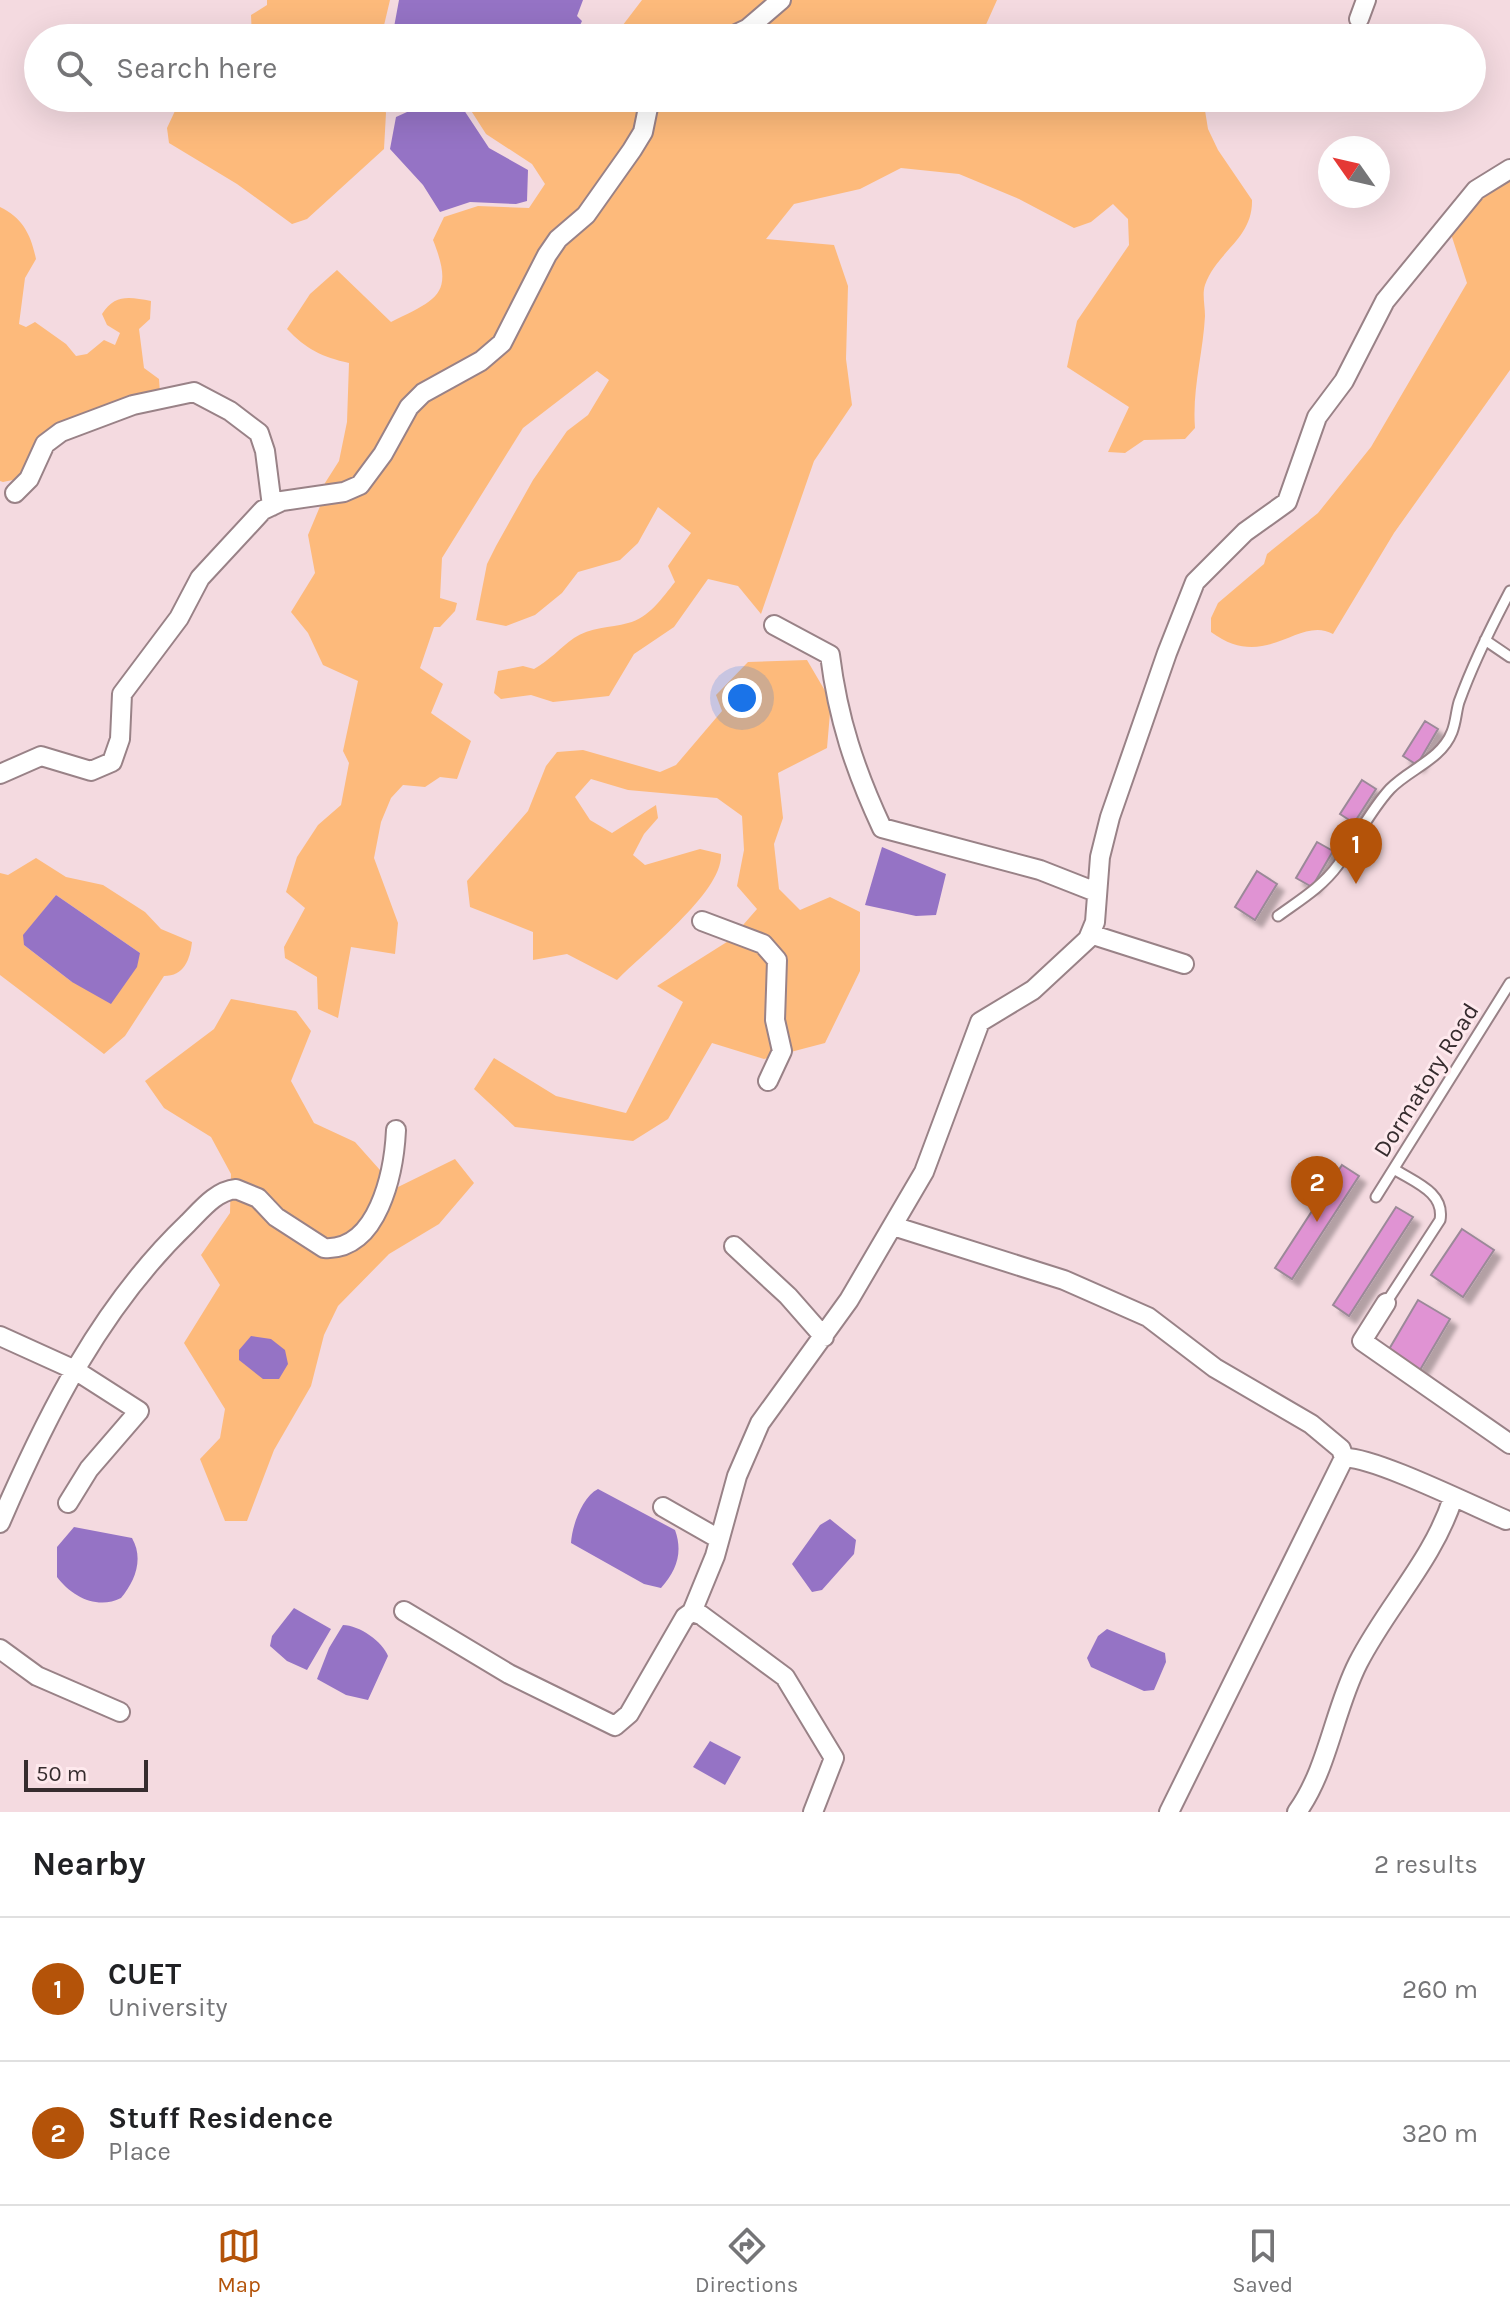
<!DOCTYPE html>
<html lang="en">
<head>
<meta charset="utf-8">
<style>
  :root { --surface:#fff; --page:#f2f2f2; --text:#202124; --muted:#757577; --line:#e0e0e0; --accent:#b45309 }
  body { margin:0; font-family:Karla,sans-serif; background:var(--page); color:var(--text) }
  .compass { position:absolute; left:1318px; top:136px; width:72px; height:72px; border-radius:50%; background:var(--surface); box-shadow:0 8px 32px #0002; rotate:304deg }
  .scale { position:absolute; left:24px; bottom:20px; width:124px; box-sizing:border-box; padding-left:8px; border:4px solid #362c2e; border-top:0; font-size:22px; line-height:28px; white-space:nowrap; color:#362c2e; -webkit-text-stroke:6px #fee9ed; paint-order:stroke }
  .you { position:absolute; left:742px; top:698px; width:28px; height:28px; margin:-20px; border:6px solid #fff; border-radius:50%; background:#1a73e8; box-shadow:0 0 0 12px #1a73e833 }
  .badge { display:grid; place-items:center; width:52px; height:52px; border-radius:50%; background:var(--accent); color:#fff; font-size:26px; font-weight:700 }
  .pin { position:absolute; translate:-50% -66px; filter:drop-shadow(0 2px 4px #0008) }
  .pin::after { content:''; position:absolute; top:42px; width:28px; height:24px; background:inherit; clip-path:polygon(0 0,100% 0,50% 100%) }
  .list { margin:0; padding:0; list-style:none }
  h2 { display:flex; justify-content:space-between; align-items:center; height:104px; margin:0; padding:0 32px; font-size:34px }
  h2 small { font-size:26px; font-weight:400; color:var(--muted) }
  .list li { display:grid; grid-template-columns:52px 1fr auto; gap:24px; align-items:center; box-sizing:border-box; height:144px; padding:0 32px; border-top:2px solid var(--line) }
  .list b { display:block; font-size:30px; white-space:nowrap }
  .list p { margin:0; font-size:26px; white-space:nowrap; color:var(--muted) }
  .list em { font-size:26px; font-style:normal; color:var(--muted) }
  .icon { flex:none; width:44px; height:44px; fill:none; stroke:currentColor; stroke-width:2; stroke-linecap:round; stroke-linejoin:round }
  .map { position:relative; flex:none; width:1510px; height:1812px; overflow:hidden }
  .search { position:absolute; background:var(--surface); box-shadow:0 8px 32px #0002; left:24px; right:24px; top:24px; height:88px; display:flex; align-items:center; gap:20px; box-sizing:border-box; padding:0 28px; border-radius:44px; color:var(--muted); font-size:30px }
  .sheet { height:392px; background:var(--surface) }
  nav { display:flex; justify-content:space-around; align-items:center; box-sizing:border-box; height:112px; border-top:2px solid var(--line); background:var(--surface); font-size:22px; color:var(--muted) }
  nav a { display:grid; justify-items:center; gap:4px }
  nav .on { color:var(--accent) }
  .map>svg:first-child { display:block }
</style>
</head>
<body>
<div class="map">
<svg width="1510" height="1812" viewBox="0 0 1510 1812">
  <defs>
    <filter id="shadow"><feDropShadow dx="7" dy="7" stdDeviation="2" flood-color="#0004"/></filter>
  </defs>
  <rect width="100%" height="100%" fill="#f4dae0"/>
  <path fill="#fdba7b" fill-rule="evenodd" d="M267 0H390L381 38H252L251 15 267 5Z
    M642 0H997L980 38H613Z
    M181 98H382L386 113 384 149 307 219 292 224 237 184 169 143 167 128Z
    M463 98H994L1000 106 1038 98H1203L1208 129 1218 150 1252 200C1253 239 1217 251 1205 285 1202 294 1205 306 1205 316 1203 354 1192 389 1195 428L1185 439 1144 440 1125 453 1108 452 1129 407 1067 367 1077 321 1129 245 1128 219 1113 204 1091 222 1074 228 1019 199 959 174 901 168 860 189 794 204 766 239 834 245 848 286 846 359 852 405 814 461 761 614 738 586 708 579 674 627 634 654 609 696 553 702 531 695 501 699 494 693 498 671 523 666 534 669C550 660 560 648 574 638 590 627 610 628 628 623 649 618 662 598 675 582L668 566 691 533 658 507 638 543 620 560 578 572 562 593 535 615 506 626 476 620 487 564 496 546 533 480 567 431 588 415 609 380 597 371 523 428 442 558 440 598 457 603 455 611 440 627H434L420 668 443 684 431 713 471 741 457 779 440 777 425 787 403 785 391 798 381 822 374 858 398 923 395 954 351 947 338 1018 318 1009 317 977 285 958 284 947 305 908 286 892 297 857 318 825 341 805 349 763 343 751 358 681 323 665 308 633 291 612 315 573 308 535 321 504 325 483 339 461 347 422 349 363C322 357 306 349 287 329L310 294 337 270 391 322C437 299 455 295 433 240L444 217 478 206 529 208 545 184 532 164 486 134Z
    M1510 177V370L1394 533 1333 634C1298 615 1266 673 1211 632V618L1218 603 1264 564 1267 554 1318 513 1371 447 1467 283 1451 234 1478 197Z
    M0 207C23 218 31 235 36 259L25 278 19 324 26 327 35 322 66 344 76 356 87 354 104 340 115 345 120 333 107 325 102 314C115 294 129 297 151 301L150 319 139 329 144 368 159 379 160 393 59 433 32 476 3 482 0 481Z
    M807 660 831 701 827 748 778 773 783 818 774 844 779 889 800 910 830 897 860 912V971L825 1043 764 1059 712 1043 668 1119 633 1141 515 1127 474 1089 494 1058 556 1096 626 1113 683 1002 657 986 730 940 757 909 737 886 744 850 742 816 717 798 628 790 591 779 575 797 590 820 612 833 656 805 658 818 644 834 633 855 645 865 700 849 721 854C723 892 644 952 617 980L567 954 533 960V932L470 907 467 881 528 811 546 766 557 752 583 750 660 772 676 765 722 711 716 695 748 662Z
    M36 858 66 877 103 885 145 912 161 929 192 942C190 960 184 976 164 976L125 1036 104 1054 0 975V873L8 875ZM56 895 140 953 72 982 24 945V935Z
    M231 999 296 1011 311 1031 291 1081 314 1123 355 1142 396 1188 455 1159 474 1183 439 1224 389 1254 338 1306 324 1335 311 1386 274 1450 247 1521H225L200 1459 220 1438 225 1409 184 1343 220 1285 201 1255 230 1213 231 1174 211 1137 164 1108 145 1081 214 1029Z"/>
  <path fill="#9573c5" d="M399 0H583L577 16 582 21 574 38H392Z
    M438 98H456L489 148 528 170 527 201 516 204 470 202 440 212 423 185 390 149 396 117Z
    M882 847 946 874 936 915 916 916 865 905Z
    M56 895 140 953 137 967 111 1004 72 982 24 945 23 935Z
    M251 1336 271 1339 285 1350 288 1364 279 1379H263L239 1360V1350Z
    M598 1489 675 1530C683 1552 677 1570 661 1588L644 1584 571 1543C572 1526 582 1497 598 1489Z
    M830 1519 856 1540 854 1554 822 1590 812 1592 792 1564 820 1525Z
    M74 1527 132 1538C144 1559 135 1581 121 1598 98 1610 72 1597 57 1577V1547Z
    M294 1608 331 1629 307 1670 287 1661 270 1646 272 1636Z
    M343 1625C359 1625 383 1642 388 1656L368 1700 346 1695 317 1679 329 1648Z
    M1107 1629 1165 1653 1166 1662 1154 1690 1144 1691 1091 1667 1087 1658 1098 1636Z
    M710 1741 741 1757 725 1785 693 1767Z"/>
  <path fill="#e093d3" stroke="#9b8998" stroke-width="2" filter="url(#shadow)" d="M1425 721 1438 729 1417 765 1403 756Z
    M1362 780 1376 789 1354 823 1340 814Z
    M1317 842 1333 851 1312 887 1296 878Z
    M1257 871 1277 884 1255 920 1235 907Z
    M1342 1165 1359 1176 1292 1279 1275 1268Z
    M1396 1207 1413 1217 1349 1316 1333 1305Z
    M1462 1229 1494 1250 1463 1297 1431 1275Z
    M1418 1300 1450 1319 1420 1370 1388 1351Z"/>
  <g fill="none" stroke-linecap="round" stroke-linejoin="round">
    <g stroke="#998287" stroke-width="13">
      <path id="service" d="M1485 640 1510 657
        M1278 916C1300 900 1322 887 1338 865 1356 840 1369 812 1390 789 1409 769 1441 760 1452 732 1456 722 1456 712 1459 702 1473 663 1491 627 1510 591
        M1376 1197 1510 983
        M1386 1303 1440 1220C1445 1192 1414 1182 1394 1169"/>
    </g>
    <g stroke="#998287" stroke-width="22">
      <path id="minor" d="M1359 19 1366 0
        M728 38 747 29 781 0
        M15 493 29 479 45 444 61 432 133 405 194 392 230 411 259 433 265 451 272 506
        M774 625 830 655C838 719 855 770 882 828L1040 870 1096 892
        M0 774 41 756 91 771 112 762 120 739 122 694 179 618 200 578 263 510 282 501 344 492 360 485 383 454 409 407 423 393 481 361 502 343 547 255 558 239 586 215 632 150 643 132 650 98
        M702 921 763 944 777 960 775 1020 782 1051 768 1081
        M1090 934 1184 964
        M893 1226 1064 1280 1148 1317 1215 1368 1311 1424 1341 1449 1344 1458 1169 1812
        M734 1246 788 1296 824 1337
        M1386 1303 1362 1341 1510 1444
        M0 1336 75 1370 139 1411 89 1469 68 1503
        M1344 1458C1370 1455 1475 1507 1506 1520
        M663 1507 719 1539
        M0 1523C47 1414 101 1306 188 1223 202 1209 216 1191 236 1189L258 1198 276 1217 324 1248C378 1252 394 1172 396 1130
        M404 1611 509 1674 615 1726 629 1714 685 1617 692 1612 701 1615 785 1677 834 1758 813 1812
        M692 1612 715 1556 737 1476 760 1423 849 1300 924 1172 980 1022 1033 990 1088 939 1095 922 1100 857 1110 817 1167 653 1195 582 1245 532 1287 502 1317 417 1344 381 1385 301 1476 190 1510 169
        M0 1649 37 1676 120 1712
        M1297 1812C1328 1769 1334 1710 1358 1663 1387 1606 1433 1560 1453 1498"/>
    </g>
    <use href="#service" stroke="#fff" stroke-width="9"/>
    <use href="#minor" stroke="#fff" stroke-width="18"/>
  </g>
  <g text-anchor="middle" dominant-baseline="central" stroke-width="6" stroke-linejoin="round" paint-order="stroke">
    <g font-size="24" fill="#362c2e" stroke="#fee9ed">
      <text transform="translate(1426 1080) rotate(-58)">Dormatory Road</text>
    </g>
  </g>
</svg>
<svg class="compass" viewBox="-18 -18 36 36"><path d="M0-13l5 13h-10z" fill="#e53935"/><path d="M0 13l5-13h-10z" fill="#757577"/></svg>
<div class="scale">50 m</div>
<div class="you"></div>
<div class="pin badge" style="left:1356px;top:884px">1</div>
<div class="pin badge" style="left:1317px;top:1222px">2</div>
<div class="search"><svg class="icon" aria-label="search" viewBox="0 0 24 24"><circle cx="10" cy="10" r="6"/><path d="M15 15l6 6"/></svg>Search here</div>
</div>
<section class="sheet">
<h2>Nearby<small>2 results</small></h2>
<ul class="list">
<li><span class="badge">1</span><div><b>CUET</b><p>University</p></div><em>260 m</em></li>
<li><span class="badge">2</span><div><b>Stuff Residence</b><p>Place</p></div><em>320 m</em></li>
</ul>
</section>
<nav>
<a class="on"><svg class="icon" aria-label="map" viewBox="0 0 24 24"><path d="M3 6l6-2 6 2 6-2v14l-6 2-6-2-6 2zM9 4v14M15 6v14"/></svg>Map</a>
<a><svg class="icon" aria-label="directions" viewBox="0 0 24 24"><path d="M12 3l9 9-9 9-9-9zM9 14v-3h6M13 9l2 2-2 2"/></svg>Directions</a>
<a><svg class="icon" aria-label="saved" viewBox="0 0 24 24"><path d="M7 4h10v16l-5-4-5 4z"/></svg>Saved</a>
</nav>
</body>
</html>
